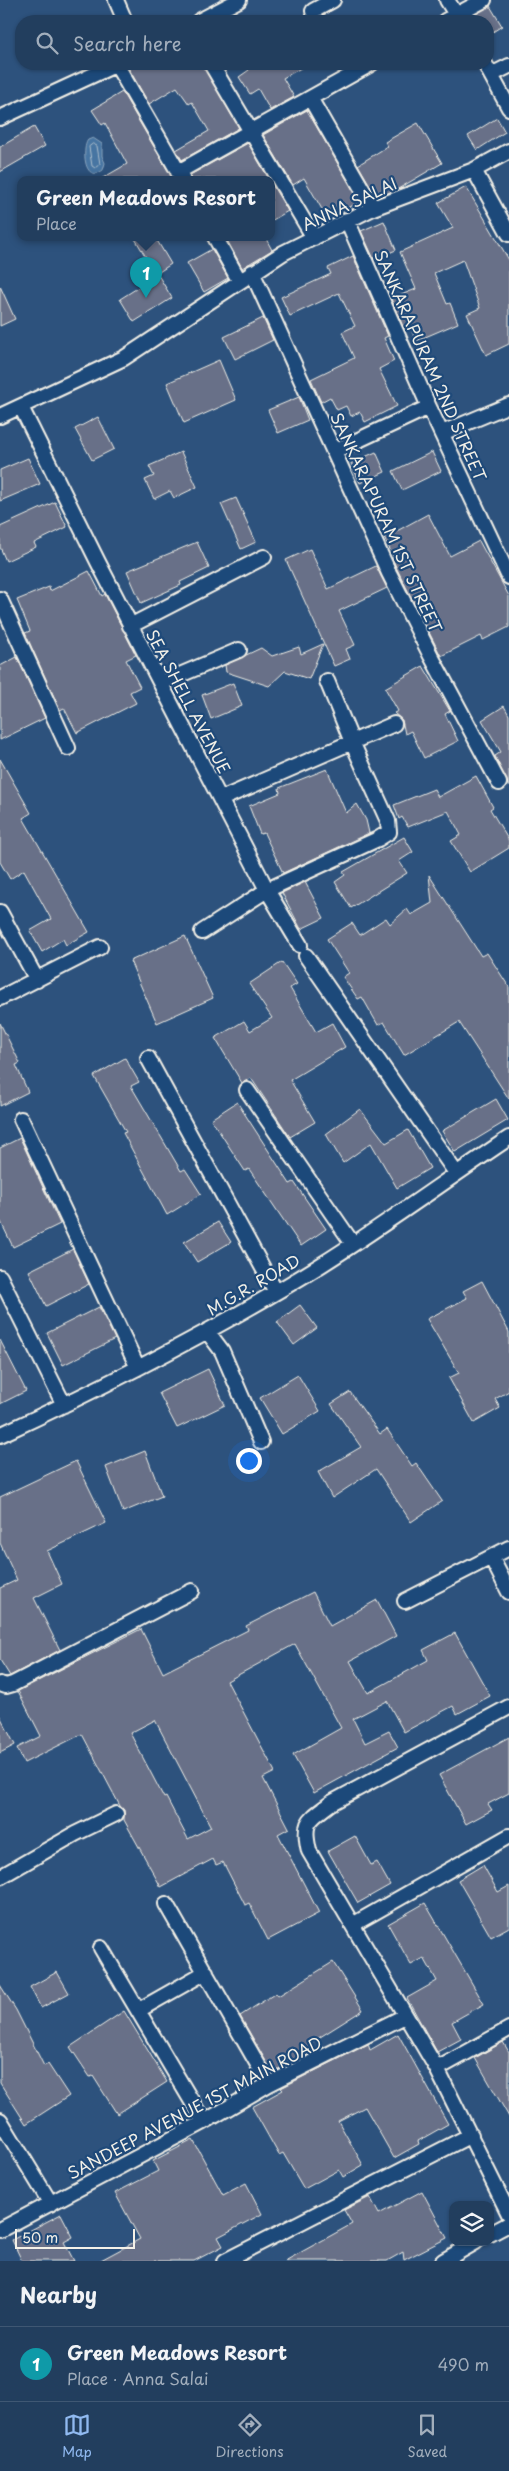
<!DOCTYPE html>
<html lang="en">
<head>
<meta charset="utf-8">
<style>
  :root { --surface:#223e5e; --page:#2e4967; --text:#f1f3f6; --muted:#a2aebc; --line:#3f5773; --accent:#90b9f0 }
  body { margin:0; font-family:"Playpen Sans",sans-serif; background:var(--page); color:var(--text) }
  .controls { position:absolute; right:15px; bottom:15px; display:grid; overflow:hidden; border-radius:10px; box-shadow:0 1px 4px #0004 }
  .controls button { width:45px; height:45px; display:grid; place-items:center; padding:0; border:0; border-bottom:1px solid var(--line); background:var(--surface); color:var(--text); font:25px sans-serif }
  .scale { position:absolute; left:15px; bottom:12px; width:120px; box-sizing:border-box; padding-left:5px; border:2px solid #f4f1e8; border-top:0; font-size:14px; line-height:18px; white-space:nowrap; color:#f4f1e8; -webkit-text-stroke:4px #1f4a7a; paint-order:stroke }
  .you { position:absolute; left:248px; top:1460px; width:18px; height:18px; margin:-12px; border:4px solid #fff; border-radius:50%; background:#1a73e8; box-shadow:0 0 0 8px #1a73e833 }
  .badge { display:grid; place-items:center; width:32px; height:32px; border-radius:50%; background:var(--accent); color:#fff; font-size:16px; font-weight:700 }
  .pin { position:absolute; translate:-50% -41px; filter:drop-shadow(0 1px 2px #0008) }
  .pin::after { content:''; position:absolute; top:26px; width:18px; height:15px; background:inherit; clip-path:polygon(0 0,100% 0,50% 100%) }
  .popup { position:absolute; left:17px; top:176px; width:258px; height:65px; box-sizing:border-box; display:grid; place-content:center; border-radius:10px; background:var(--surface); filter:drop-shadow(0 1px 4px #0005); font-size:16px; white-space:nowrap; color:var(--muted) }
  .popup b { font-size:19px; color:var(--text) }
  .popup::after { content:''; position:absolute; left:50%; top:100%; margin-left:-10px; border:10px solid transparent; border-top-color:var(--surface) }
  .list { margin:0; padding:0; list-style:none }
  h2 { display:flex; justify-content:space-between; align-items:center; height:65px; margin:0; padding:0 20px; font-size:21px }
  h2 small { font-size:16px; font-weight:400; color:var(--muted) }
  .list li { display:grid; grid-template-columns:32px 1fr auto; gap:15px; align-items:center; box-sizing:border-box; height:75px; padding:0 20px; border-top:1px solid var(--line) }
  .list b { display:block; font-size:19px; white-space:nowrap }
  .list p { margin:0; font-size:16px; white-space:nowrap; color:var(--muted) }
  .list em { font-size:16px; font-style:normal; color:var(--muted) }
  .icon { flex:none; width:28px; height:28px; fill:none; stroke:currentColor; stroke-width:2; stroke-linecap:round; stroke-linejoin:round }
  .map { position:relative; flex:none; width:509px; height:2261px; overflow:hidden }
  .search { position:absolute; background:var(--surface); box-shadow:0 1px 4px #0004; left:15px; right:15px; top:15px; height:55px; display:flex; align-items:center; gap:12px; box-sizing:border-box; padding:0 18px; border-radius:20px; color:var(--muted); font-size:19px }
  .sheet { height:140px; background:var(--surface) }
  nav { display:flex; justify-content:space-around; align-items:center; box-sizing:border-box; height:70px; border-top:1px solid var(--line); background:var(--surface); font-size:14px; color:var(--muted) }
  nav a { display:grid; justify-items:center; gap:2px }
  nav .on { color:var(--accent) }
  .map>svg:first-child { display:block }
</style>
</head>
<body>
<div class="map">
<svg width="509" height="2261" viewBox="0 0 509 2261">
  <rect width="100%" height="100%" fill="#2d527d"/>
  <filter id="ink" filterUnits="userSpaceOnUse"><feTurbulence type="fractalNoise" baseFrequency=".02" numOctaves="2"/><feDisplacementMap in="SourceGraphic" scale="10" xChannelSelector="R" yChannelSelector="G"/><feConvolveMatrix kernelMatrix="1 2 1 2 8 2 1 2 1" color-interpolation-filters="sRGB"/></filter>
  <g filter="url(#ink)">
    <path fill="#4674a2" stroke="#8ca6be" d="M93 138 102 144V156L105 163 103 170C83 185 82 146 88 140Z"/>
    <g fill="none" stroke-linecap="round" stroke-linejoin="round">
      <path stroke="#aebfcc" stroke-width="1" d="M93 144 97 146 100 164 95 168 92 166 89 147Z"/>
    </g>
    <path fill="#677088" stroke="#f4f1e8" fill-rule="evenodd" d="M490 6 502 26 488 35V21H469L468 18Z
      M126 64H202L239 128 182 160 176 150 209 131 192 102 189 104 177 87 149 104Z
      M245 64H308L283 78 294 97 270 110 258 89 250 94 239 77 249 70Z
      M122 92 170 174 171 177 166 179H101L127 164 105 123 102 125 92 110Z
      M307 110 360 202 327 218 304 178 293 185 263 135Z
      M497 118 505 132 477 150 468 136Z
      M418 123 442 163 398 189 377 197 358 165 388 146 385 142Z
      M34 127 45 146 0 172V147Z
      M248 143 269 179H190V175Z
      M271 183 288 211 271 221Z
      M466 187 509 260V344L486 355 467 314 480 308 463 260 434 273 447 304 450 303 458 323 416 341 410 326 404 329 391 299 416 289 400 252 453 228 438 203Z
      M384 221 396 250 374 259 361 231Z
      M134 237H155L171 264 156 274Z
      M233 237H265L272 250 242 268 227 240Z
      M212 249 228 278 204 292 187 263Z
      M353 256 388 336 384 338 394 361 379 369 397 406 365 422 360 412 351 416 346 406 337 410 330 397 321 402 311 379 354 358 342 332 355 326 339 293 290 316 281 297 331 274 328 268Z
      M158 275 172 298 134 322 120 299Z
      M0 286 15 319 0 326Z
      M263 318 273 340 235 359 224 337Z
      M219 360 236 400 184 423 167 383Z
      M299 397 308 420 278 433 268 410Z
      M98 417 114 449 92 460 75 429Z
      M181 452 197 487 174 498 170 491 154 499 145 480 154 476 149 466Z
      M376 452 385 472 360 483 351 463Z
      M432 452 441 471 402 490 393 471Z
      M28 458 40 484 0 501V470Z
      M236 498 256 542 241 549 221 504Z
      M55 502 67 527 34 543 36 547 6 561 0 547V527Z
      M428 514 450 556 479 541 509 596V627L483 640 481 636 441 656 397 569 392 558 394 557 384 538Z
      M197 542 209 568 180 582 181 585 141 603 127 571Z
      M310 549 328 589 376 566 387 588 339 611 355 645 346 649 350 659 334 666 286 560Z
      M89 571 102 596 105 594 136 655 126 660 140 687 130 692 136 703 77 733 64 708 60 710 25 633 30 631 17 600 49 587 50 591Z
      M323 644 309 679 285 671 269 686 226 672 225 665 261 648 272 656 299 647 301 654Z
      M17 657 45 718 0 740V666Z
      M423 666 450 711 445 714 458 741 424 758 411 731 405 734 402 720 394 713 398 711 385 688Z
      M233 683 242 706 211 719 202 695Z
      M504 706 509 715V787L495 756 501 752 482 720Z
      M0 759 31 813 23 818 89 932 66 945 63 939 42 952 30 931 51 919 24 870 10 879 0 862Z
      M327 769 346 813 357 804 366 820 369 833 283 873 264 833 260 834 249 806 280 793 279 788Z
      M476 776 493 807 490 809 509 841V848L470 872 451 841 461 835 448 811 408 827 402 817 399 819 394 805 434 789 438 797Z
      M404 837 413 852 399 861 407 873 351 908 335 882 345 875 343 872Z
      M429 875 481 956 487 953 509 987V1099L459 1022 404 1055 384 1022 378 1025 362 997 358 999 343 977 349 973 327 939 352 923 360 935 386 918 390 924 407 909 411 915 432 903Z
      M305 882 324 918 301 929 282 893Z
      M185 936 213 998 157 1023 130 961Z
      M282 962 297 984 290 988 316 1032 332 1023 345 1047 290 1080 315 1122 290 1137 251 1078 242 1083 215 1038 244 1021 250 1031 272 1018 249 984Z
      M0 1023 20 1063 16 1065 28 1092 0 1106Z
      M125 1058 139 1082 131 1086 181 1171 185 1169 201 1194 167 1215 123 1133 126 1132 94 1076Z
      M496 1099 508 1120 455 1152 442 1131Z
      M237 1102 290 1184 294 1182 326 1229 301 1246 249 1169 245 1171 211 1119Z
      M360 1109 386 1143 408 1130 430 1168 397 1188 371 1143 343 1163 326 1134Z
      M20 1138 60 1224 13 1247 0 1220V1148Z
      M218 1222 231 1242 197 1262 184 1242Z
      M73 1249 89 1284 46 1306 29 1271Z
      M482 1281 509 1332V1391L495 1399 500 1408 474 1423 449 1378 459 1373 427 1319 467 1298 463 1291Z
      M300 1305 317 1328 294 1345 277 1322Z
      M99 1307 115 1339 63 1365 47 1333Z
      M0 1340 26 1391 0 1404Z
      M208 1369 225 1405 177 1428 159 1393Z
      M298 1375 320 1411 282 1434 260 1398Z
      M350 1392 380 1434 387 1429 412 1466 416 1463 442 1501 411 1522 376 1469 332 1498 318 1472 361 1447 331 1404Z
      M145 1451 162 1496 123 1512 106 1467Z
      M76 1461 106 1523 47 1551 62 1584 34 1598 60 1650 10 1676 0 1660V1588L17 1580 0 1543V1497Z
      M313 1592 330 1626 377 1600 396 1636 350 1661 368 1693 428 1660 423 1650 455 1633 490 1696 457 1714 453 1706 404 1732 387 1701 353 1719 365 1743 389 1731 398 1747 314 1793 293 1755 341 1728 295 1644 227 1681 275 1772 263 1778 289 1828 278 1834 319 1913 268 1940 249 1903 245 1905 223 1862 216 1865 213 1859 161 1887 124 1820V1810L120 1806 82 1734 24 1763 17 1748 41 1736 18 1691 141 1629 163 1673 248 1630 246 1626ZM155 1720 211 1827 188 1839 166 1797 164 1798 130 1733Z
      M0 1716 15 1745 0 1753Z
      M509 1737V1793L488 1804 492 1810 466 1824 439 1775Z
      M355 1836 371 1865 377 1862 390 1885 358 1903 328 1851Z
      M483 1865 498 1892 509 1886V1927L491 1937 458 1880Z
      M425 1903 484 2004 452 2022 461 2039 437 2052 407 1998 437 1981 424 1958 411 1965 388 1924Z
      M333 1962 363 2010 309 2044 314 2052 272 2072 240 2016 276 1993 278 1996Z
      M57 1972 69 1993 41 2008 30 1987Z
      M0 1985 16 2010 44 2066 48 2064 69 2096 26 2124 0 2083Z
      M124 2011 167 2082 117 2114 93 2076 90 2077 70 2047Z
      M398 2034 448 2124 418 2141 419 2144 394 2158 365 2107 338 2121 363 2165 343 2177 339 2170 304 2189 283 2153 279 2155 252 2107 283 2090 281 2088 368 2044 370 2050Z
      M503 2042 509 2052V2117L475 2058Z
      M193 2140 223 2195 246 2183 262 2214 218 2237 223 2246 194 2261H99L140 2239 115 2193 158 2171 153 2161Z
      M422 2191 447 2238 404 2260 403 2252 387 2261H285L352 2224 344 2210 370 2197 379 2214Z
      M61 2214 73 2237 64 2242 74 2261H22L12 2240Z"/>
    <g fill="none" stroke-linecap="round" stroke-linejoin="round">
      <g stroke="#f4f1e8" stroke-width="18">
        <path id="minor" d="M116 0 125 21
          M447 0 460 21
          M313 11 333 0
          M199 21 239 0
          M445 21 484 0
          M116 64 182 178
          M211 64 314 238
          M485 64 509 108
          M491 75 509 66
          M310 98 373 208
          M0 118 117 64
          M474 170 509 234
          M178 172 371 64
          M347 220 429 407 509 577
          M215 237 239 280
          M252 272 389 573 431 656 499 783
          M21 407 98 562 267 890 378 839 389 832 388 821 352 742 221 799
          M0 416 124 358 283 253 373 208 474 170 509 151
          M442 433 509 405
          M335 451 429 407
          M0 599 68 748
          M130 626 264 557
          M327 681 352 742 394 724
          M161 683 239 650
          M0 912 37 980
          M202 932 267 890 300 945
          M306 956 456 1173
          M0 998 100 947
          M148 1058 276 1292
          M247 1090 353 1244
          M21 1119 138 1368
          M0 1277 64 1405
          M207 1331 222 1351 261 1442
          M0 1435C110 1384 218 1329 321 1265 385 1225 446 1180 509 1138
          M491 1557 509 1592
          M405 1601 509 1548
          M0 1684 6 1686 13 1684 192 1591
          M509 1707 331 1803C309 1820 302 1821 309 1851L437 2069 509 2214
          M0 1877 75 1834 116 1814
          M166 1904 269 2084
          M354 1924 509 1836
          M101 1948 204 2122
          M139 2010 206 1972
          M437 2069 509 2029
          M0 2120 51 2204
          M0 2230 204 2122 269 2084 405 2016
          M490 2234 509 2224
          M225 2261 471 2135
          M443 2261 476 2242"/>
      </g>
      <use href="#minor" stroke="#1f4a7a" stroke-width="14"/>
    </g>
  </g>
  <g text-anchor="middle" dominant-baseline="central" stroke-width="4.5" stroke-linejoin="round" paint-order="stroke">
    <g font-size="16" fill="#f4f1e8" stroke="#1f4a7a">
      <text transform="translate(349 203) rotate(-25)">ANNA SALAI</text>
      <text transform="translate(431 365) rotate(66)">SANKARAPURAM 2ND STREET</text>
      <text transform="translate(387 522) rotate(65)">SANKARAPURAM 1ST STREET</text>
      <text transform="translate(189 701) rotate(62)">SEA SHELL AVENUE</text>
      <text transform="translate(253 1284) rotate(-30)">M.G.R. ROAD</text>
      <text transform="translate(194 2107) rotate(-28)">SANDEEP AVENUE 1ST MAIN ROAD</text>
    </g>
  </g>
</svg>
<div class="controls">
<button><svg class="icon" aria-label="layers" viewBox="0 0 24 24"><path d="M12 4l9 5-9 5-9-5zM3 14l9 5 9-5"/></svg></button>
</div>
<div class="scale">50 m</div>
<div class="you"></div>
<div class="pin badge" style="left:146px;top:298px;background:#0f9aa8">1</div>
<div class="popup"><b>Green Meadows Resort</b>Place</div>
<div class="search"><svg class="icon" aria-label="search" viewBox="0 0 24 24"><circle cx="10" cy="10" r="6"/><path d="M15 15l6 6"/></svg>Search here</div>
</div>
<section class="sheet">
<h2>Nearby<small></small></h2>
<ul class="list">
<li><span class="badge" style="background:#0f9aa8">1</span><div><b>Green Meadows Resort</b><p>Place · Anna Salai</p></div><em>490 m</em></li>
</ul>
</section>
<nav>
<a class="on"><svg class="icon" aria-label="map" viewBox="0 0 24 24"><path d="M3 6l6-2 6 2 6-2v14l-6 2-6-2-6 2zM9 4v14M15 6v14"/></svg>Map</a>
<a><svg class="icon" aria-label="directions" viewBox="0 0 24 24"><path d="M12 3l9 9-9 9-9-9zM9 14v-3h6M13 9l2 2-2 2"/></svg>Directions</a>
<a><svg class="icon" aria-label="saved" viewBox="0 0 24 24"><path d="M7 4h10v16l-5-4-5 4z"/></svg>Saved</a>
</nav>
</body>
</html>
